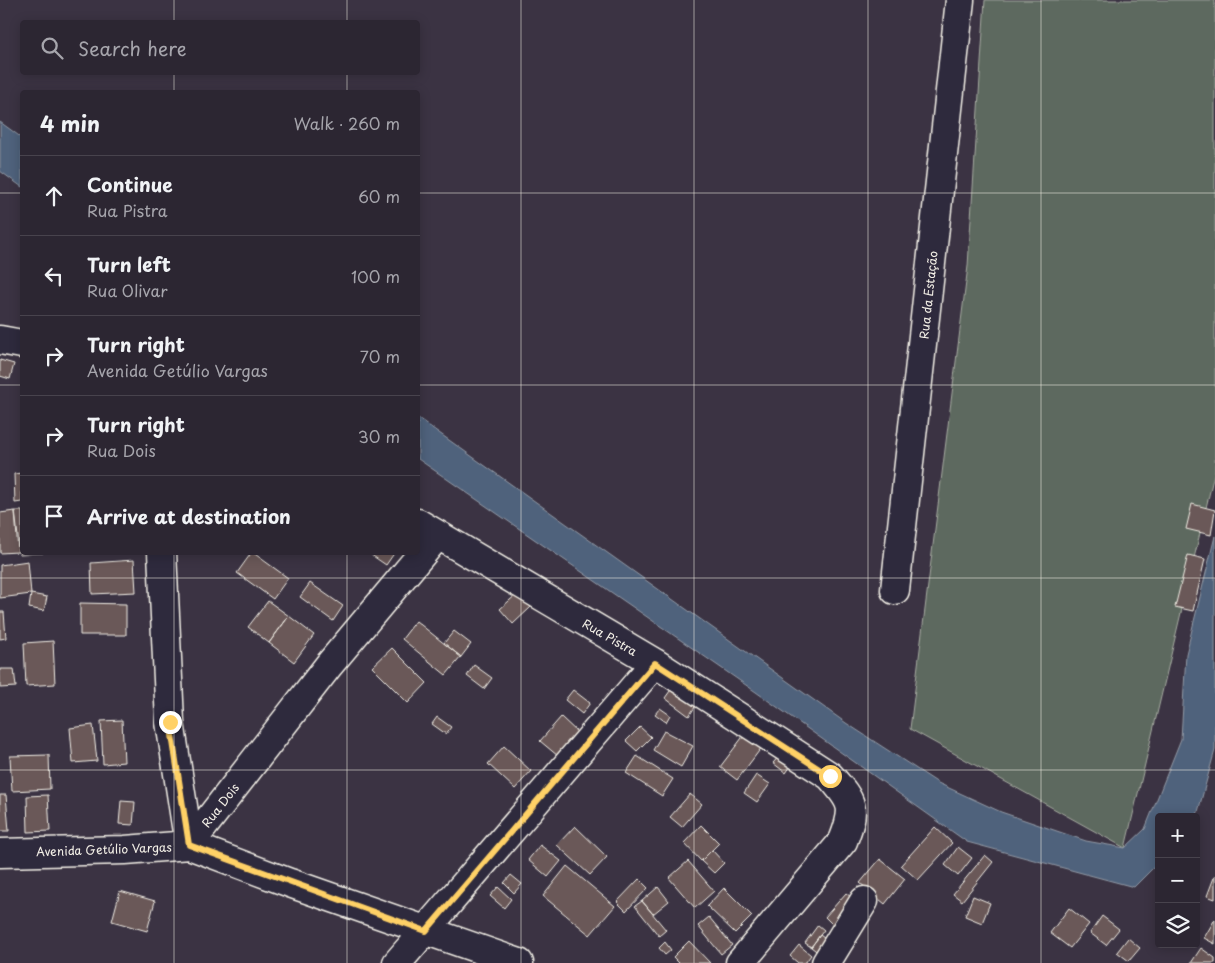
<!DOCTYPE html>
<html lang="en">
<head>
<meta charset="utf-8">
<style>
  :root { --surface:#2c2632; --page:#342e3a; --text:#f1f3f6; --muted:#a6a5ac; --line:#48434d }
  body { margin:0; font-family:"Playpen Sans",sans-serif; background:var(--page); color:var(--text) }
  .controls { position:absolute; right:15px; bottom:15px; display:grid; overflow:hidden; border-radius:5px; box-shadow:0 2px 12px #0003 }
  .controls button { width:45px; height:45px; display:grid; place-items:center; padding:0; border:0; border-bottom:1px solid var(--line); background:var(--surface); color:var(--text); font:25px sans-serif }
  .stop { position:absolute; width:15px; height:15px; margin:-11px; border:4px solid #ffd166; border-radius:50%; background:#fff }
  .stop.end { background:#ffd166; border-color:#fff; box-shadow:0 1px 5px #0008 }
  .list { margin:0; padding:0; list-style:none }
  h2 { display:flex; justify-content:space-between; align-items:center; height:65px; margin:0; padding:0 20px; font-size:21px }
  h2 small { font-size:16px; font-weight:400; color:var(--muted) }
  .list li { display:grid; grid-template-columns:32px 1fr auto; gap:15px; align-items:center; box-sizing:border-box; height:80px; padding:0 20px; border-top:1px solid var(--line) }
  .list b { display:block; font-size:19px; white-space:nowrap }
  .list p { margin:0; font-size:16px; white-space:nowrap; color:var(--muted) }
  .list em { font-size:16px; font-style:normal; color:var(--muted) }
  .icon { flex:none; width:28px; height:28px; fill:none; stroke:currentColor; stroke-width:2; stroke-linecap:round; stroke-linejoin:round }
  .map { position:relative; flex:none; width:1215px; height:963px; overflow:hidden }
  .search { position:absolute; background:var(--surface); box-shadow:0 2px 12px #0003; left:20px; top:20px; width:400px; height:55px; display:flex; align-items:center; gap:12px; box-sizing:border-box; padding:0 18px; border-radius:5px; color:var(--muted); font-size:19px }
  .panel { position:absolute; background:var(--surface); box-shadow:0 2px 12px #0003; left:20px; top:90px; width:400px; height:465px; border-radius:5px }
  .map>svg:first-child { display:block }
</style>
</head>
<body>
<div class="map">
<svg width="1215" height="963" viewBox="0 0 1215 963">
  <rect width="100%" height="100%" fill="#3b3343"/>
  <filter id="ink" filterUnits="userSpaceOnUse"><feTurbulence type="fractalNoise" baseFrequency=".02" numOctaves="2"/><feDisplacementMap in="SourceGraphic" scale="10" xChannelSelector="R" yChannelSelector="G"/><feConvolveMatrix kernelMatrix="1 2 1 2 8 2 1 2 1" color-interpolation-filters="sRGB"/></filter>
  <g filter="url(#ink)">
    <path fill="#5d695e" stroke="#a8ada3" d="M985 0H1215V470L1125 848 910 729 968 266Z"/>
    <path fill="#50627b" stroke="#929ba7" d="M0 122 22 138V187L0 171Z
      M418 418 846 723 938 783 1001 812 1086 841 1125 848 1145 829 1181 739 1186 654 1215 536V750L1196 819V817H1159V862L1134 887 967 842 756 692 418 459Z"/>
    <path fill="#6b5959" stroke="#f4f1e8" d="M0 360 14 364 10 379 0 376Z
      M22 473V502L15 503 14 474Z
      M1192 504 1215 510 1211 535 1186 529Z
      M15 511 18 552 0 553V513Z
      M15 511H22V552L43 553 20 554Z
      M252 552 288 578 273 599 237 573Z
      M367 552H395L386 565Z
      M1188 555 1205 559 1193 611 1175 607Z
      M134 560 136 592 92 594 91 563Z
      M28 561 31 594 0 598V565Z
      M310 583 343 606 333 621 300 597Z
      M518 593 531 607 513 624 500 609Z
      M31 594 47 597 44 611 29 608Z
      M268 601 289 616 269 643 248 627Z
      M80 603 126 604V635H80Z
      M0 612H4L6 638 0 639Z
      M289 616 314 635 294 662 269 643Z
      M416 621 461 657 446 675 402 639Z
      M454 631 471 644 461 657 444 643Z
      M53 641 55 684 26 686 24 643Z
      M392 648 427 683 408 703 372 667Z
      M474 665 492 678 484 689 467 676Z
      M0 669H14L16 687 0 688Z
      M675 684 699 701 689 716 665 698Z
      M573 690 590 703 582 714 565 700Z
      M660 708 670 715 666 722 655 714Z
      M437 717 451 727 446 734 432 724Z
      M561 717 578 733 558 756 540 741Z
      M122 720 124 762 103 764 101 721Z
      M93 725 97 761 73 763 70 728Z
      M640 727 651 737 637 751 626 741Z
      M664 731 693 746 681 767 653 750Z
      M745 734 762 747 737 780 720 767Z
      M504 746 531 771 515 789 488 764Z
      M781 754 793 763 786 773 773 763Z
      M49 755 50 789 12 791 10 756Z
      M637 756 673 779 662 796 626 773Z
      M756 775 770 784 757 802 744 793Z
      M690 794 702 804 682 827 670 817Z
      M0 795H6L9 831H0Z
      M48 795 50 831 28 832 27 796Z
      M121 801 135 802 133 825 119 824Z
      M701 825 719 843 701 861 684 843Z
      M575 826 607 857 590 875 557 845Z
      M935 827 952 843 918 880 901 865Z
      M540 845 561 861 548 877 528 860Z
      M958 847 972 858 958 876 945 865Z
      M712 850 724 863 714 873 701 861Z
      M985 855 993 862 962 901 953 894Z
      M880 859 905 879 885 904 860 883Z
      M688 861 714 891 695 908 669 878Z
      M567 866 615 906 590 935 543 896Z
      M511 875 522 884 514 893 504 883Z
      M1215 875V899L1207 896Z
      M639 879 648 888 626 911 617 902Z
      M498 887 511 899 504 908 490 896Z
      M658 887 669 901 653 914 642 901Z
      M724 888 752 916 735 933 707 906Z
      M120 891 155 901 147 931 112 921Z
      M846 893 857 902 835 927 825 917Z
      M973 896 990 903 982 923 965 916Z
      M642 901 666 930 659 936 635 906Z
      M1069 908 1089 924 1070 948 1050 933Z
      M1102 916 1119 929 1106 945 1090 933Z
      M709 917 732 945 721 954 698 926Z
      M1215 919V944L1204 938Z
      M818 925 824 930 811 947 805 943Z
      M820 935 829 942 820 954 811 947Z
      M1128 938 1140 948 1129 961 1117 952Z
      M689 941 710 963H679L673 957Z
      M665 942 671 950 665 955 659 948Z
      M799 945 811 955 805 963H798L790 956Z
      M1201 948 1215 958V963H1191Z"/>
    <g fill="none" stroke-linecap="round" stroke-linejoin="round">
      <g stroke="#f4f1e8" stroke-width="31">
        <path id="street" d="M0 340 22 344
          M418 523 655 663 830 776C854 803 856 808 843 841L740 963
          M162 552 170 722 189 845
          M895 590 960 0
          M189 845 329 665 437 536
          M0 853 125 850 189 845 290 883 519 963
          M397 963 655 663
          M826 963 864 901"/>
      </g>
      <use href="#street" stroke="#2f2a3d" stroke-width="28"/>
    </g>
  </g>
  <g fill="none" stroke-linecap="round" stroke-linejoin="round" filter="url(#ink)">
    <path stroke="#ffd166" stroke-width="6" d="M170 722 189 845 426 931 655 663 830 776"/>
  </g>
  <path fill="none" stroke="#f4f1e8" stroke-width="1" stroke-opacity="0.55" d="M174 0V22M347 0V22M521 0V963M694 0V963M868 0V963M1041 0V963M174 72V92M347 72V92M0 193H22M418 193H1215M0 385H22M418 385H1215M174 552V963M347 552V963M0 578H1215M0 770H1215"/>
  <g text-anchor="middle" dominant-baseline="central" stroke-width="4" stroke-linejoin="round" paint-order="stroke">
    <g font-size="12" fill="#f4f1e8" stroke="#2f2a3d">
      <text transform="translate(928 295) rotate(-84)">Rua da Estação</text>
      <text transform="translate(610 637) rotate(30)">Rua Pistra</text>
      <text transform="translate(220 805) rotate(-52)">Rua Dois</text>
      <text transform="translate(104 849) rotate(-2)">Avenida Getúlio Vargas</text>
    </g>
  </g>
</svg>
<div class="controls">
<button>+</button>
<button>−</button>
<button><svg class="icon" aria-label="layers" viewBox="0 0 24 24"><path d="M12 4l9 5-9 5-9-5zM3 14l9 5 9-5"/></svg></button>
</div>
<div class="stop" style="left:830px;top:776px"></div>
<div class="stop end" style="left:170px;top:722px"></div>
<div class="search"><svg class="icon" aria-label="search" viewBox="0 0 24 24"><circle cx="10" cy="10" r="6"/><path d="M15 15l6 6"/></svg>Search here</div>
<section class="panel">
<h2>4 min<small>Walk · 260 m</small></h2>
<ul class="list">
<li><svg class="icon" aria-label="ahead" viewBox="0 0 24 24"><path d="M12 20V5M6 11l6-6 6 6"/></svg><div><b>Continue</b><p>Rua Pistra</p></div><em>60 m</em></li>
<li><svg class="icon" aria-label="left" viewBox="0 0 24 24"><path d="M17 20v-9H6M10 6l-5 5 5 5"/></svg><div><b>Turn left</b><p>Rua Olivar</p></div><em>100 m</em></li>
<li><svg class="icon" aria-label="right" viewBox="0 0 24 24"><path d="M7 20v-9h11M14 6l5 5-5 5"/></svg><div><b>Turn right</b><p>Avenida Getúlio Vargas</p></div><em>70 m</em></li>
<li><svg class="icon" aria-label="right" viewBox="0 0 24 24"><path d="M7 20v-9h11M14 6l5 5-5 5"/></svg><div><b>Turn right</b><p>Rua Dois</p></div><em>30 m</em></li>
<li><svg class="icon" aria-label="arrive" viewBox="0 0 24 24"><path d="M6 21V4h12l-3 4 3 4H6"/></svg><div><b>Arrive at destination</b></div></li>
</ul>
</section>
</div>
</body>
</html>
